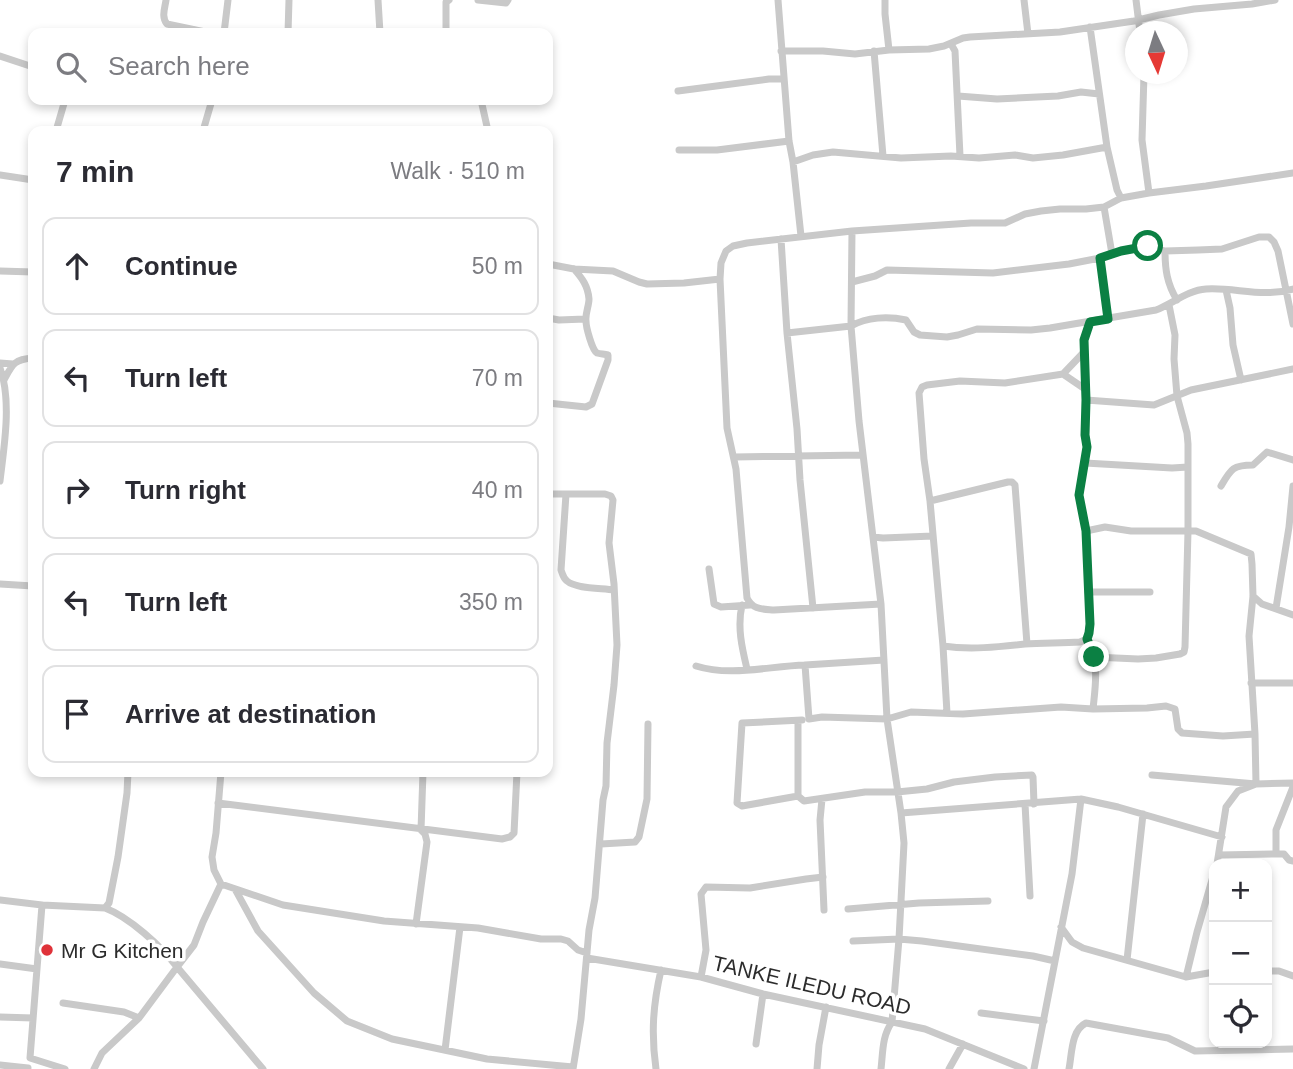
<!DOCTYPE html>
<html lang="en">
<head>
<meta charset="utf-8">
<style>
  :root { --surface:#fff; --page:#f7f7f7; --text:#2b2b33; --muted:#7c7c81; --line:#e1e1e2 }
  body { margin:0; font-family:Helvetica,sans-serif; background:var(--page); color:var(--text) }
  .controls { position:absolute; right:21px; bottom:21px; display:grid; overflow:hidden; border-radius:14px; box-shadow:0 4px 10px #0003 }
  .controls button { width:63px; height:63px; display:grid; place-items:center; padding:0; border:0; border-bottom:2px solid var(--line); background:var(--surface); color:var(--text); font:35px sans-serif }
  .compass { position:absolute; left:1125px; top:21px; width:63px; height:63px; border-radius:50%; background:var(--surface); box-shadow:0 4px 10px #0003; rotate:176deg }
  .stop { position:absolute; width:21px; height:21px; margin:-16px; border:5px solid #0b8043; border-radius:50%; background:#fff }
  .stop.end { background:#0b8043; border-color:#fff; box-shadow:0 2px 7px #0008 }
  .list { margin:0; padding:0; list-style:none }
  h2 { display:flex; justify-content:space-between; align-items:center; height:91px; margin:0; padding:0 28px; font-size:30px }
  h2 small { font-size:23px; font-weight:400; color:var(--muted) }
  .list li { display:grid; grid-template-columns:46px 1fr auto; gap:21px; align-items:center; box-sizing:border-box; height:98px; margin:0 14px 14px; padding:0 14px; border:2px solid var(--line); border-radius:14px }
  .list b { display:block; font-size:26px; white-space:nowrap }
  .list em { font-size:23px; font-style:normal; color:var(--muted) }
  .icon { flex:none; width:38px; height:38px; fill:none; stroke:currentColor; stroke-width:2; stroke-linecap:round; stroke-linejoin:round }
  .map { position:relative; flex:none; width:1293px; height:1069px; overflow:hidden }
  .search { position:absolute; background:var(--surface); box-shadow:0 4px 10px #0003; left:28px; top:28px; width:525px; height:77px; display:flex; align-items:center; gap:18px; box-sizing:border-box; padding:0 24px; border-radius:14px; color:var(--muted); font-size:26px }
  .panel { position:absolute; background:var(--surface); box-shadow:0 4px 10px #0003; left:28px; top:126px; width:525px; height:651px; border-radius:14px }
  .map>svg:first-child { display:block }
</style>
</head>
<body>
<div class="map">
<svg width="1293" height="1069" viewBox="0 0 1293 1069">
  <rect width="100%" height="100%" fill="#fff"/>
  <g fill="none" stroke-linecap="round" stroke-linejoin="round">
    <path stroke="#c9c9c9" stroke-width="7" d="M166 0C165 8 161 17 167 24L210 33
      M378 0 380 33
      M478 0 506 3 508 0
      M778 0 789 141 793 162 801 236
      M885 0V14L889 50
      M1024 0 1028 34
      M1136 0 1140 32
      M1090 27 1107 147 1117 190 1121 198
      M224 33 228 0
      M288 33 289 0
      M446 33V2L449 0
      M951 44 955 51 960 156
      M781 51H823L855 54 889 50 929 49 944 46 963 38 970 37 1060 32 1134 21 1159 15 1194 9 1252 4 1275 0
      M874 51 883 156
      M0 56 33 67
      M1144 74 1142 140 1149 193
      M678 91 769 79H783
      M958 96 997 99 1058 96 1081 92 1099 94
      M481 100 488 131
      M56 131 65 100
      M203 131 212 100
      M679 150H717L789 141
      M793 162 813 155 833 152 901 158 951 156 979 158 1015 155 1033 158 1063 155 1107 147
      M0 175 33 180
      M1104 207 1112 254
      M852 231 851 326 859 421 881 604 887 719 901 813 904 843 899 939 892 1022C882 1036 883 1052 881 1069
      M781 239 787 333 797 429 800 480 813 608
      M1165 251C1165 269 1167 284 1177 300
      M1100 258 1108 319
      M548 264 574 269 613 271 639 282 647 284 684 283 720 279
      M0 271 33 272
      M852 282 875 276 887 270 993 273 1069 264 1100 258 1140 246H1148L1165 251 1198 250 1222 249 1259 237H1269L1274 242 1278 251 1293 324
      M1226 290 1230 308 1233 345 1241 380
      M548 318 559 320 585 319
      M787 333 851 326C867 317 888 316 906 320L914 332 920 335 947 337 958 335 977 329 1031 330 1050 328 1156 310C1172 304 1188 290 1206 289 1235 287 1262 298 1293 289
      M1084 352 1063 374 1005 383 960 381 927 385 922 387 919 393 924 459 930 501 943 646C970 650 998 647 1025 644 1043 643 1062 643 1080 642L1087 639 1090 624 1086 531 1079 495 1087 447 1085 435 1086 400 1084 340 1090 322
      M0 363 13 364
      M0 368C12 401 4 447 0 481
      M1063 374 1085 389
      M4 380C12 365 14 359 33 358
      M1086 400 1154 405 1191 390 1293 369
      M548 403 586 407 592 404 608 360V355C604 354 600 354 597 353 592 350 586 327 586 321 585 314 589 306 589 299 588 286 582 278 574 269
      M734 457 863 455
      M1085 463 1172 468 1188 467
      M1221 486C1231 469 1233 465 1253 465L1267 452 1293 460
      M548 494H605L611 496 613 500 609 543 614 584 617 645 614 685 607 743 606 786 603 800 595 898 589 930 581 1019 573 1069
      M566 494 561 570C563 575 563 578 567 581 576 589 602 588 614 590
      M930 501 1008 482H1012L1015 485 1027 644
      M1086 531 1105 527 1131 531H1196L1251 554 1252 564 1253 596 1249 636 1255 734 1256 784 1238 791 1226 807 1217 864
      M873 537 883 538 933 536
      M709 569 714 604 721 607 750 605
      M0 584 33 586
      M1088 592H1150
      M1253 596 1262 604 1293 615
      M881 604 774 610C762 609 753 610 747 598L736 469 727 428 720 279 721 263 726 251 733 246 747 243 852 231 971 223H1005L1025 214 1041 211 1060 209H1086L1104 207 1121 198 1149 193 1206 186 1293 173
      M742 605C737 627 742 648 747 669
      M1276 608 1289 527 1293 486
      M1087 639C1099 667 1096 680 1093 709
      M943 646 947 713
      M1094 657 1138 659 1156 658 1180 654 1184 652 1185 647 1188 531V444L1187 433 1177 396 1174 359 1175 335 1169 305
      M805 665 884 660
      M696 666C731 677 769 666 805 665L809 719 822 717 887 719 911 712 963 714 1061 707 1093 709 1147 708 1166 706 1175 709 1178 729 1182 733 1223 736 1255 734
      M1251 683H1293
      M798 721V796L804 801 865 792H897L927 789 954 782 995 777 1032 775 1033 777 1034 804
      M221 772 216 833 212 857 214 870 221 884 283 905 384 921 478 928 541 939H561L568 941 578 950 587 953
      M1152 775 1256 784 1293 783
      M798 796 742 806 737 803 742 723 802 720
      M822 799 820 820 824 910
      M218 803 502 839 510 837 514 833 517 772
      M1025 804 1030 896
      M901 813 1081 799 1118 807 1222 837
      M601 844 635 842 639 837 647 799 648 724
      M1276 854V830L1293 787
      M1219 855 1276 854H1284L1289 860 1293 861
      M235 889 258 931 314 993 347 1021 392 1039 487 1059 573 1067
      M0 900 42 905 30 1058 65 1069
      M42 905 105 908 109 903 118 857 127 793 128 772
      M105 908C129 917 161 946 177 967L194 945 203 922 221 884
      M848 909 919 903 988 901
      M416 924 427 842 425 834 421 830 423 772
      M1061 927 1072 942 1083 948 1186 977 1214 972
      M853 941 899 939 922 941 1033 956 1055 961
      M587 958 701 977 763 994 925 1029 1024 1069
      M1127 960 1143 814
      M0 964 37 969
      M1267 971H1279L1293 976
      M701 977 706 950 701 894 706 887 750 888 806 879 823 877
      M1186 977 1197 932 1214 873
      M63 1003 124 1012 139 1018
      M981 1013 1044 1021
      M0 1017 33 1018
      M756 1044 763 994
      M445 1050 460 927
      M0 1065 28 1068
      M94 1069 102 1053 139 1018 177 967 263 1069
      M656 1069C651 1033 653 1005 661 970
      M817 1069 819 1045 826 1007
      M949 1069 963 1044
      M1034 1069 1072 874 1081 799
      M1069 1069C1072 1054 1071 1030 1086 1023L1168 1038 1195 1051 1293 1049"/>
  </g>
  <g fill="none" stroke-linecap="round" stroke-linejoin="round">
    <path stroke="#0b8043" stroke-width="9" d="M1094 657 1087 639 1089 633 1090 624 1086 531 1079 495 1087 447 1085 435 1086 400 1084 340 1090 322 1108 319 1100 258 1121 251 1148 246"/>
  </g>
  <circle fill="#df3239" stroke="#fff" stroke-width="2.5" cx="47" cy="950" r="7"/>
  <g text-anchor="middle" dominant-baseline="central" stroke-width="7" stroke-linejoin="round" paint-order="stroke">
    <g font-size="21" fill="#2c2c2c" stroke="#fff" text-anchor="start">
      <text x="61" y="950">Mr G Kitchen</text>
    </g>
    <g font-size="21" fill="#2c2c2c" stroke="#fff">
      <text transform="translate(812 985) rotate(13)">TANKE ILEDU ROAD</text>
    </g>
  </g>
</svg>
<div class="controls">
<button>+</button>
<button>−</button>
<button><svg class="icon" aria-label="locate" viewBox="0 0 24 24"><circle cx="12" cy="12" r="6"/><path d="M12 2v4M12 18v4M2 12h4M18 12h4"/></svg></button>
</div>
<svg class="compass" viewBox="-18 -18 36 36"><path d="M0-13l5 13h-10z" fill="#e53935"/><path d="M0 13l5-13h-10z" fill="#7c7c81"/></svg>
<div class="stop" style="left:1148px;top:246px"></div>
<div class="stop end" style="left:1094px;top:657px"></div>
<div class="search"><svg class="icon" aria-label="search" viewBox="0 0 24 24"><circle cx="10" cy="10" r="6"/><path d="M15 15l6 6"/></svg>Search here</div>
<section class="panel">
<h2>7 min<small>Walk · 510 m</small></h2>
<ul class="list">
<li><svg class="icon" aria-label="ahead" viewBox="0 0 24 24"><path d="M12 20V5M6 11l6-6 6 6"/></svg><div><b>Continue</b></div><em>50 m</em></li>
<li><svg class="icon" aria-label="left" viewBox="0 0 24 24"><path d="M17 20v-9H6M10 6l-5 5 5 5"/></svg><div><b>Turn left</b></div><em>70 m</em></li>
<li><svg class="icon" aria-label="right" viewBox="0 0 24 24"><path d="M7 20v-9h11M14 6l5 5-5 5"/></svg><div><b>Turn right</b></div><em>40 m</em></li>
<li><svg class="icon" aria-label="left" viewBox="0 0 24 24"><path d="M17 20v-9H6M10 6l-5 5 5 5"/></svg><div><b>Turn left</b></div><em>350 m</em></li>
<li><svg class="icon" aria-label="arrive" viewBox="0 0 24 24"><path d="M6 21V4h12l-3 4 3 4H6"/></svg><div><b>Arrive at destination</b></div></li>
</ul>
</section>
</div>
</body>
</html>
